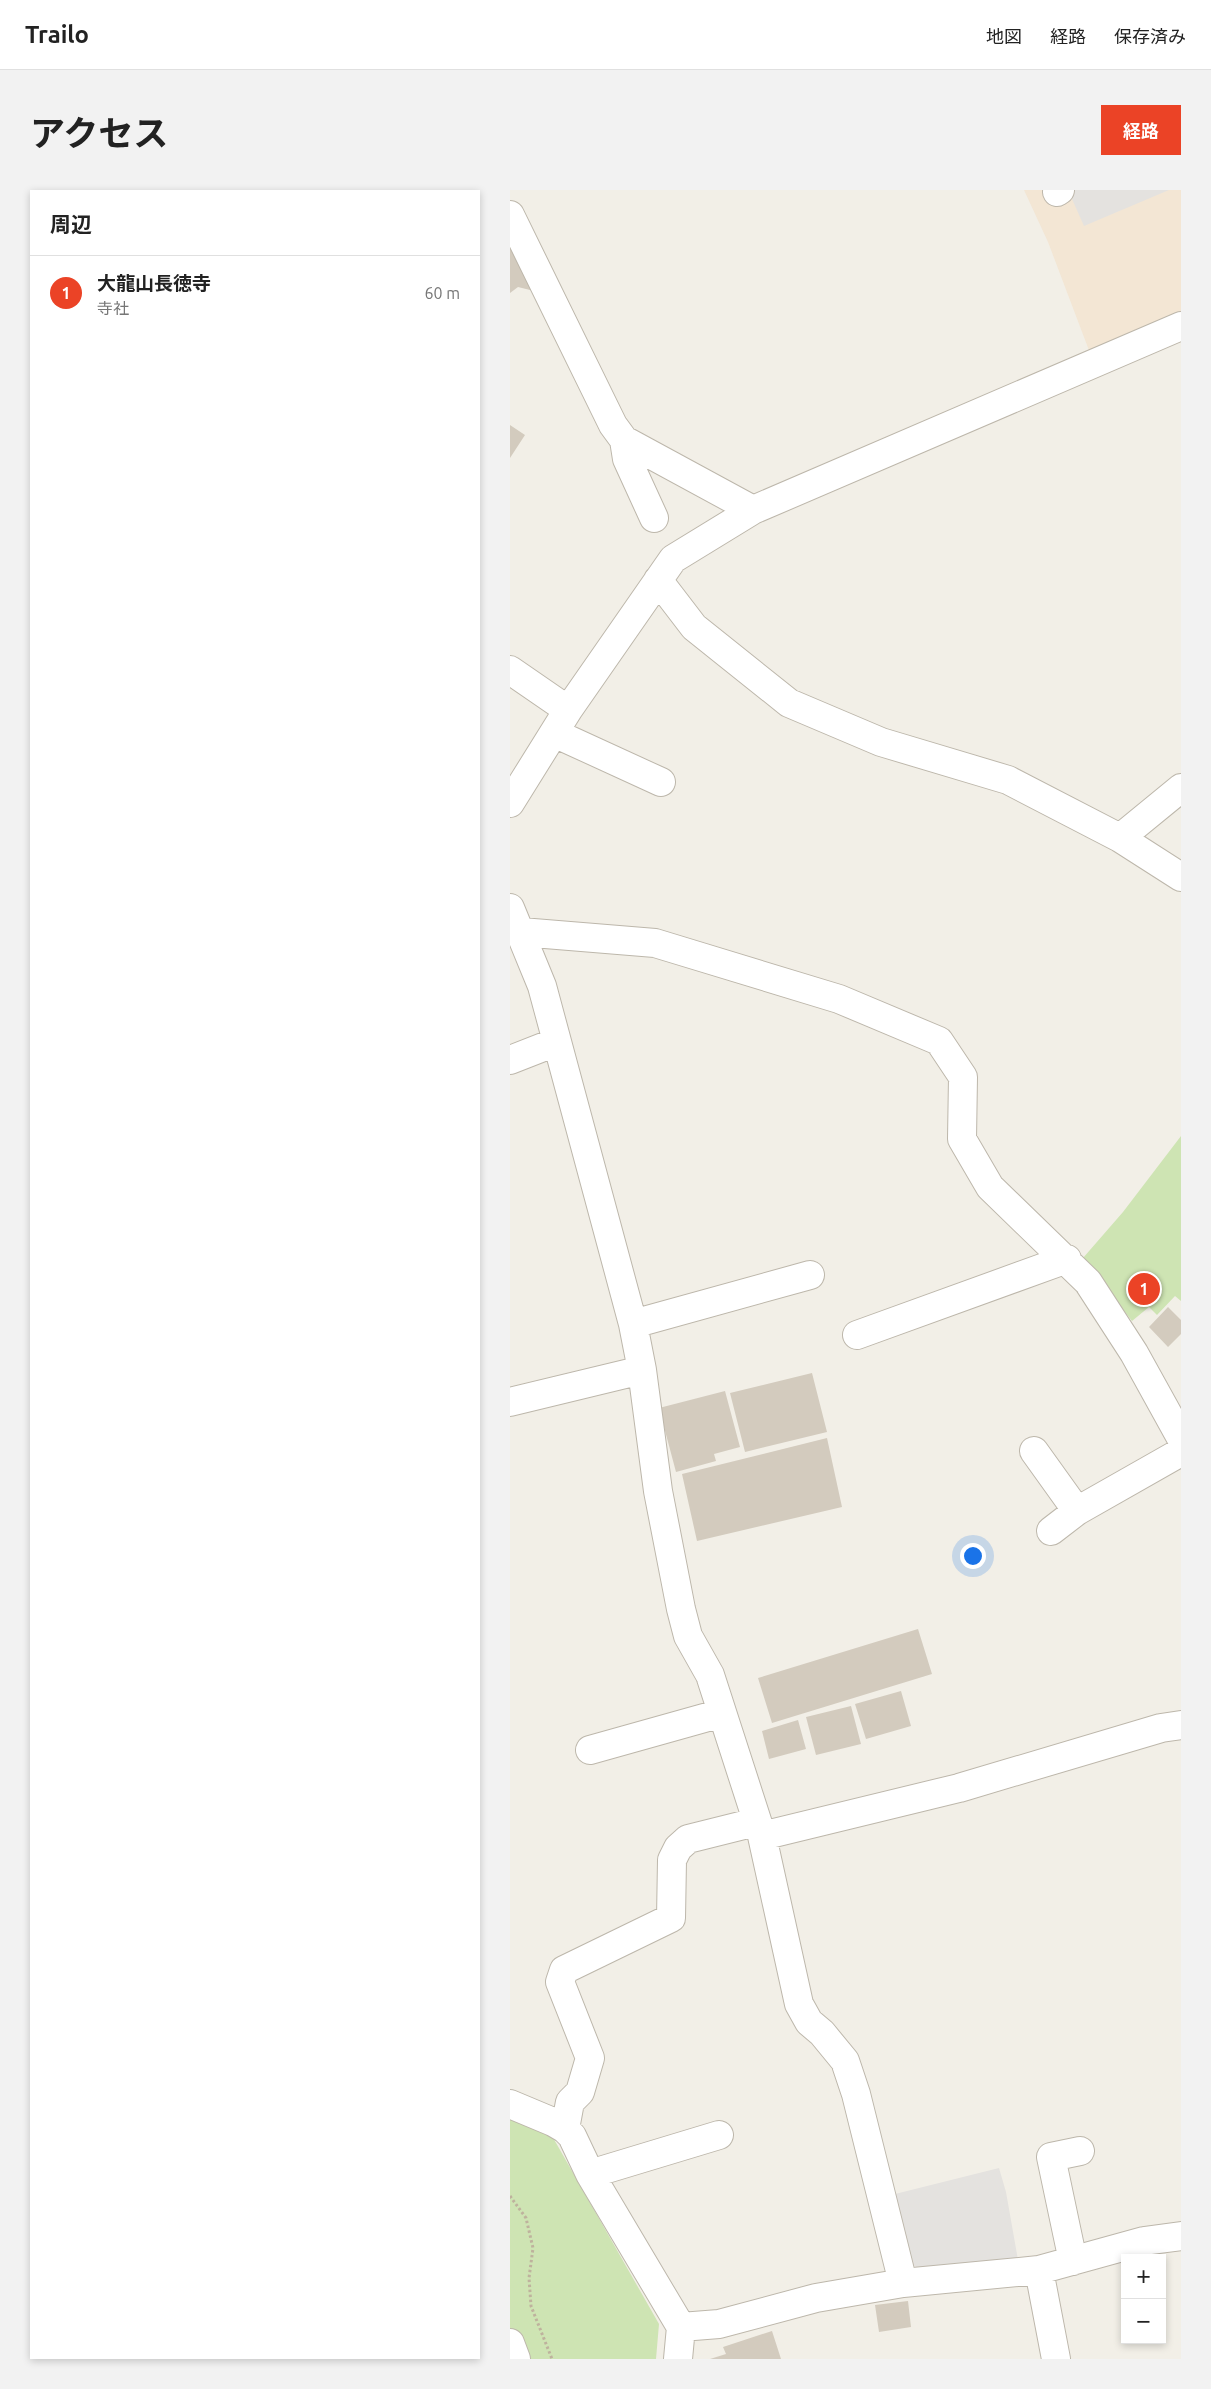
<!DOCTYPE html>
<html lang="ja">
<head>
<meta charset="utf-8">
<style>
  :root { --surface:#fff; --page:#f2f2f2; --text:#222; --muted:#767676; --line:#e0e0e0; --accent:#eb4326 }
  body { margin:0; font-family:Ubuntu,"Noto Sans JP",sans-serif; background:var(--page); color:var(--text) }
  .controls { position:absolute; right:15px; bottom:15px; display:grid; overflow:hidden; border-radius:0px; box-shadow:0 2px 8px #0003 }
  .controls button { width:45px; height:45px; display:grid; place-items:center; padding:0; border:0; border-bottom:1px solid var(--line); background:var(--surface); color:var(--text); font:25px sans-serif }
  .you { position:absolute; left:462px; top:1365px; width:18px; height:18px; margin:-12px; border:4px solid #fff; border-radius:50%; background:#1a73e8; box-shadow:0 0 0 8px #1a73e833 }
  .badge { display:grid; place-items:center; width:32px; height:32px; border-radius:50%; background:var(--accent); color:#fff; font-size:16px; font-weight:700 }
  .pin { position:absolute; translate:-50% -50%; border:2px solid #fff; box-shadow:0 1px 5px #0006 }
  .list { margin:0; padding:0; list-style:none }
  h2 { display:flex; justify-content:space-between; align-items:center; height:65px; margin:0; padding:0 20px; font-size:21px }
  h2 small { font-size:16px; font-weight:400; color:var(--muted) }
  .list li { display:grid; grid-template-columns:32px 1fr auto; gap:15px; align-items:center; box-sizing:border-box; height:75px; padding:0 20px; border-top:1px solid var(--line) }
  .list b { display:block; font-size:19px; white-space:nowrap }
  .list p { margin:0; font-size:16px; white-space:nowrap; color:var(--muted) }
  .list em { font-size:16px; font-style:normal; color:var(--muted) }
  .map { position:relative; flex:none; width:671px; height:2169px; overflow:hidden; border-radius:0px }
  header { display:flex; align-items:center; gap:30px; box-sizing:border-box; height:70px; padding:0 25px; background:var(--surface); border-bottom:1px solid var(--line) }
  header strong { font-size:24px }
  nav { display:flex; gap:28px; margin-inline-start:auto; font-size:18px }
  .intro { display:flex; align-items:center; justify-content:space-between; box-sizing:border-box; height:120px; padding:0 30px }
  h1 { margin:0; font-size:35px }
  .button { padding:12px 22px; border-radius:0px; background:var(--accent); color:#fff; font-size:18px; font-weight:700 }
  main { display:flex; gap:30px; padding:0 30px }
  aside { flex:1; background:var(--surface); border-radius:0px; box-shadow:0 2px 8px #0003 }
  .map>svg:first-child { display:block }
</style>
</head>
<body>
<header>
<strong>Trailo</strong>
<nav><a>地図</a><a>経路</a><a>保存済み</a></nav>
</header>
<div class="intro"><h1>アクセス</h1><a class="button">経路</a></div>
<main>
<aside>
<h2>周辺<small></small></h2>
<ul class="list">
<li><span class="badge">1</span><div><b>大龍山長徳寺</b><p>寺社</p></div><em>60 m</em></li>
</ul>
</aside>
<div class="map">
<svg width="671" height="2169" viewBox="0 0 671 2169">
  <rect width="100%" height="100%" fill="#f2efe7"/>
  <path fill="#f3e6d4" d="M514 0H671V124L580 163 538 52Z"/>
  <path fill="#cee4b3" d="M671 946V1111L665 1106 647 1125 639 1117 622 1131 573 1068 613 1022Z
    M0 1909 29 1923 149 2134 146 2169H0Z"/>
  <path fill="#e4e2df" d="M558 0H659L574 36Z
    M489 1978 496 2002 508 2070 410 2080 397 2070 381 2005Z"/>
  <path fill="#d3cbbe" d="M0 51 24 101 8 97 0 103Z
    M0 235 15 245 0 268Z
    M658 1117 671 1130V1144L658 1157 639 1137Z
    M302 1183 317 1242 235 1262 220 1203Z
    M215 1201 230 1257 204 1264 206 1271 166 1282 149 1218Z
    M317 1248 332 1317 187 1351 172 1284Z
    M408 1439 422 1484 262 1533 248 1488Z
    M391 1501 401 1536 356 1549 345 1514Z
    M341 1516 351 1554 306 1565 296 1527Z
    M288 1530 296 1559 259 1569 252 1541Z
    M398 2111 401 2137 369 2142 365 2115Z
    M262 2141 271 2169H200L216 2164 213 2157Z"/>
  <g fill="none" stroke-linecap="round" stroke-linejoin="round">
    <g stroke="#bdb7ab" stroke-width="30">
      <path id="minor" d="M547 2 550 0
        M0 25 103 235 114 250 243 320
        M114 250 117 269 144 328
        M148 390 184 437 279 513 371 552 498 590 610 648 671 687
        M0 480 58 520
        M44 543 151 592
        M0 613 58 520 163 369 243 320 671 136
        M610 648 671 598
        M0 718 32 796 123 1134 132 1180 148 1301 171 1419 178 1446 200 1485 252 1646 289 1814 299 1832 312 1843 335 1871 346 1904 393 2093
        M11 742 145 753 329 809 429 851 453 887 452 949 480 997 578 1092 624 1163 671 1248
        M0 870 46 852
        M123 1134 300 1085
        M347 1145 557 1069
        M0 1212 132 1180
        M524 1261 567 1321
        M541 1341 567 1321 671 1262
        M80 1560 212 1523
        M252 1646 449 1598 651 1538 671 1535
        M0 1914 43 1932 55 1939 62 1946 80 1984 171 2137 168 2169
        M55 1939 60 1912 70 1902 80 1868 50 1792 54 1780 161 1728 162 1670 168 1658 178 1649 246 1632
        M80 1984 209 1945
        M563 2071 541 1967 570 1961
        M529 2080 546 2169
        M171 2137 209 2134 306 2108 393 2093 529 2080 634 2051 671 2046
        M0 2153 6 2169"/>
    </g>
    <path stroke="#beb29d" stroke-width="3" stroke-dasharray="2.5 2.5" stroke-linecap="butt" d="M0 2006 16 2028 23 2058 19 2088 21 2116 42 2169"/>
    <use href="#minor" stroke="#fff" stroke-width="28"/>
  </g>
</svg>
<div class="controls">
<button>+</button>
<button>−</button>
</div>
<div class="you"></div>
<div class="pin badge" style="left:634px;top:1099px">1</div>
</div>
</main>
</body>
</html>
